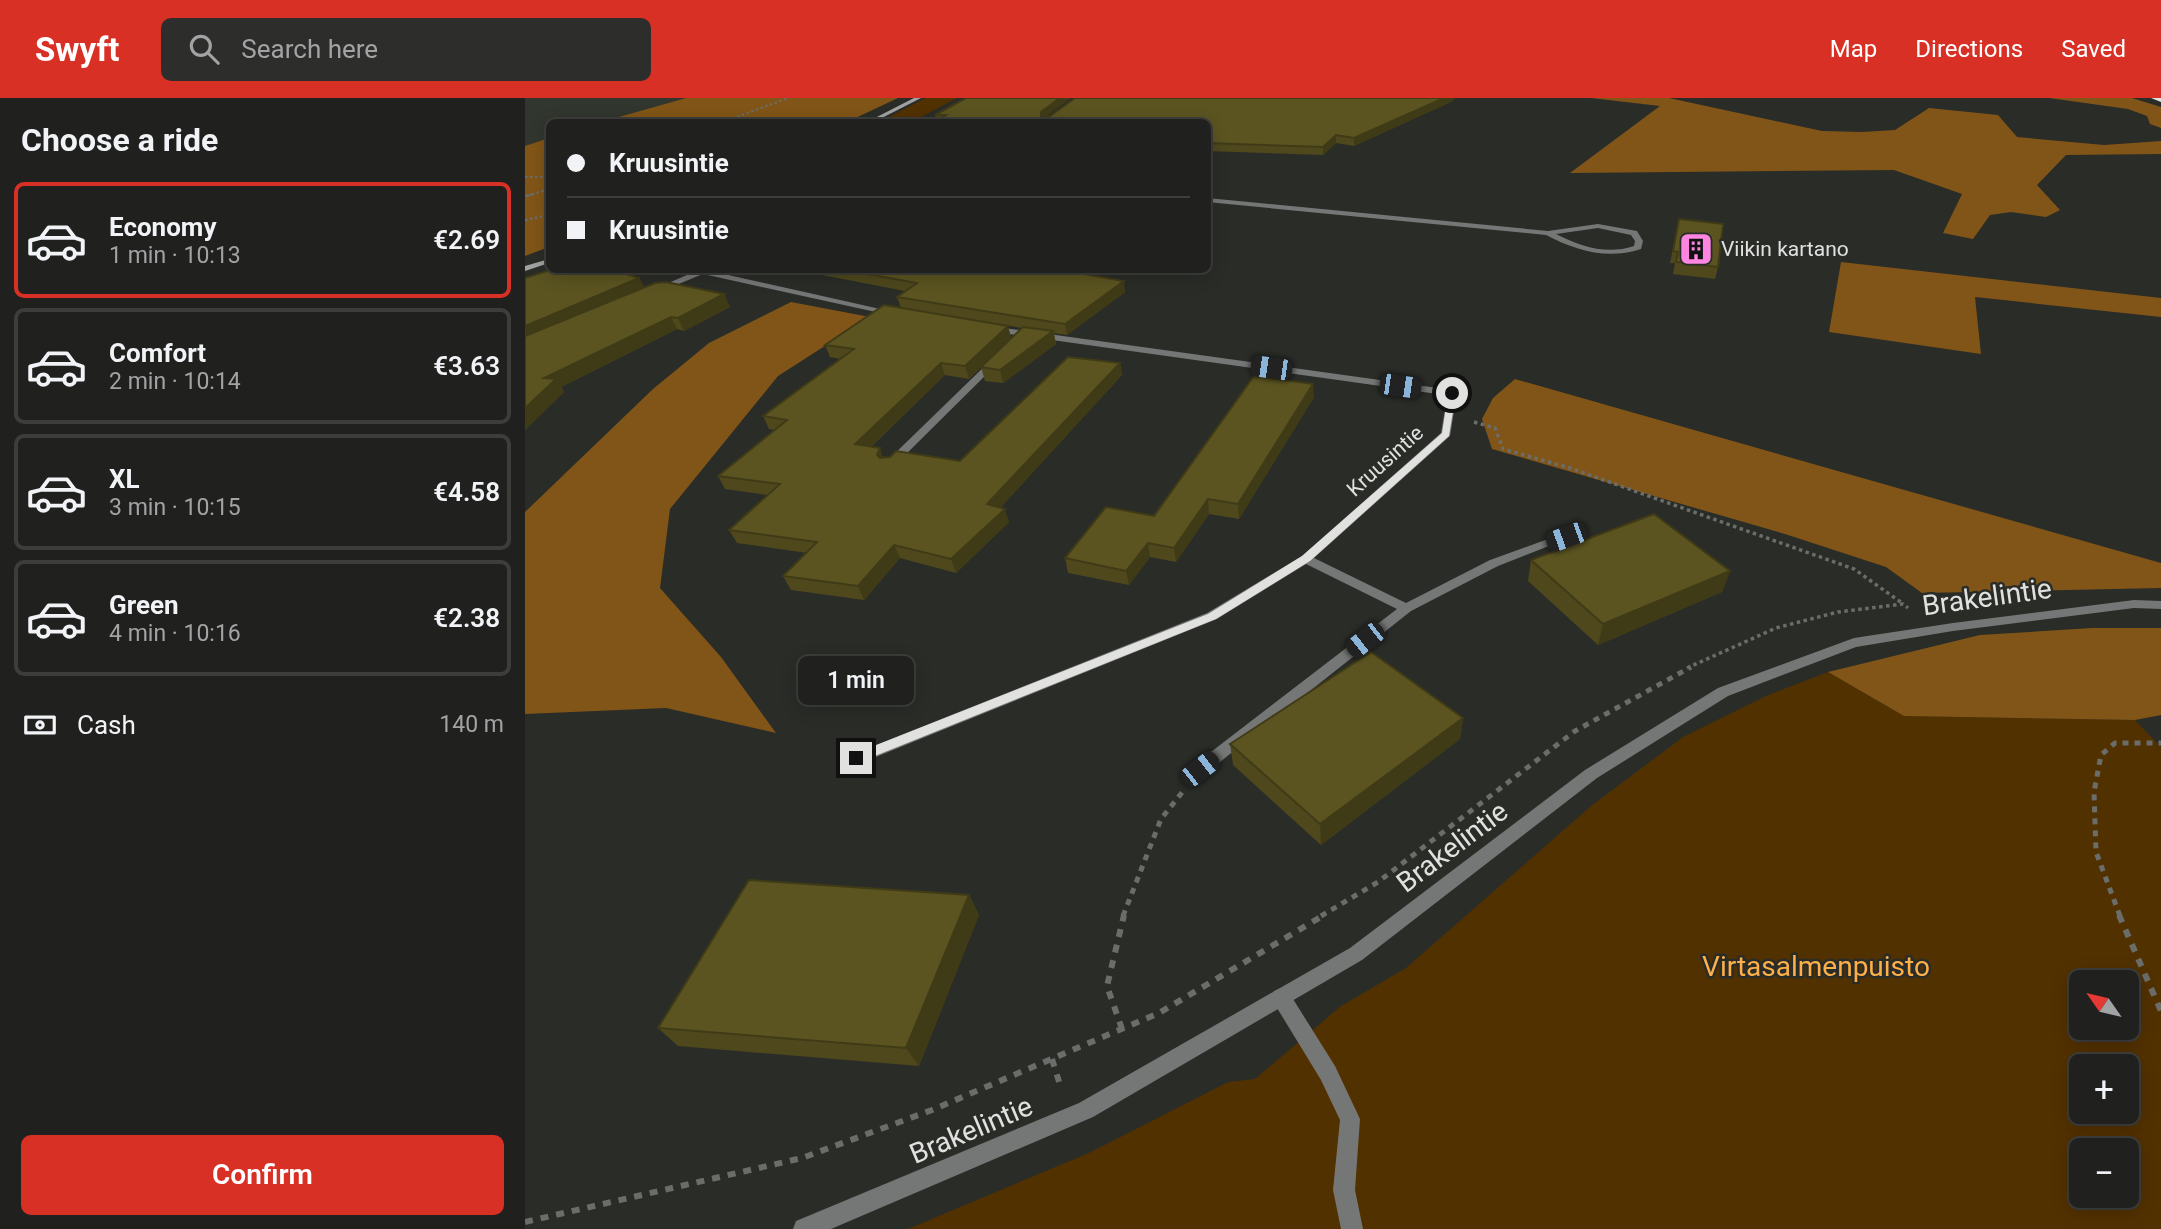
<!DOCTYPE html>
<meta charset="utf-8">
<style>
body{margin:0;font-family:Roboto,sans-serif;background:#2d2e2b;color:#f1f3f6;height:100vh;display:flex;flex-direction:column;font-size:26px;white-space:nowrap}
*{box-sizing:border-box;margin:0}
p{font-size:23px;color:#a2a3a4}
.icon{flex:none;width:38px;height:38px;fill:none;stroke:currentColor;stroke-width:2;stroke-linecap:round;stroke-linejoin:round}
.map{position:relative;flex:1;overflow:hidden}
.panel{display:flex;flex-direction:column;background:#20211e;width:525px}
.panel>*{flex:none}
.hud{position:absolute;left:21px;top:21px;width:665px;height:154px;border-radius:10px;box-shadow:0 4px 18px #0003,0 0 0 2px #3d3e3c;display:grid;align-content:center;height:154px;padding:0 21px;background:#20211e}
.needle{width:46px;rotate:304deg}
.fabs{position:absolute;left:1544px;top:872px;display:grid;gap:14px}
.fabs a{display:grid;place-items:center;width:70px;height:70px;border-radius:10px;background:#20211e;box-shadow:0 4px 18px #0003,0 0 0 2px #3d3e3c;font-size:35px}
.end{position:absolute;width:32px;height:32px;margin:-16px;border:9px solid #e1e2e0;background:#111;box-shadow:0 0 0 4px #111}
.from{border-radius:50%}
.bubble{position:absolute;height:49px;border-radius:10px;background:#20211e;box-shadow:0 4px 18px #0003,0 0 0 2px #3d3e3c;font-size:23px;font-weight:600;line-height:49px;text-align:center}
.car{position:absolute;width:21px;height:42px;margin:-21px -10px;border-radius:9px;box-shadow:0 0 5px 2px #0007;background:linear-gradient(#222 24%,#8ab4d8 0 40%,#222 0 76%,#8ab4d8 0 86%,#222 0)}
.hud b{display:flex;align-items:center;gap:24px;height:66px;font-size:26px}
.hud b+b{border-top:2px solid #3d3e3c}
.hud i{width:18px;height:18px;background:#f1f3f6}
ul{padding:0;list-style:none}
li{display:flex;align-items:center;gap:21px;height:116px;margin:0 14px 10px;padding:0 7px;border:4px solid #3d3e3c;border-radius:10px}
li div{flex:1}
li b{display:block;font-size:26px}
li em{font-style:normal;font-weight:600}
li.active{border-color:#d93025}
li>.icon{width:63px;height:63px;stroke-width:1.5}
h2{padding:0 21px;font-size:32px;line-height:84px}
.pay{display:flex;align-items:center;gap:18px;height:77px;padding:0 21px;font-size:26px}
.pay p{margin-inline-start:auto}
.action{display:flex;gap:14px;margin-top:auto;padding:14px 21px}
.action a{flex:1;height:80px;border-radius:10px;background:#d93025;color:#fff;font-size:28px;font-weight:600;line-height:80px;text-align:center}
header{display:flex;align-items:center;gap:42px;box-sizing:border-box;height:98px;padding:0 35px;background:#d93025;color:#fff}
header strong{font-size:33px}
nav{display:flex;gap:38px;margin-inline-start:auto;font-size:24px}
.search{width:490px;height:63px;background:#2d2e2b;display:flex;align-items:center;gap:18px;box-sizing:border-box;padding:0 24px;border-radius:10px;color:#a2a3a4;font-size:26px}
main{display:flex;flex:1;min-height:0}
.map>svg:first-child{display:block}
.built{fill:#31362e}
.green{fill:#523100;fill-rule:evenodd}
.forest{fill:#815517}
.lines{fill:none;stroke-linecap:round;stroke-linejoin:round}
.path-far4{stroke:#6b6d6a;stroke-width:2;stroke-dasharray:2.5 2.5;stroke-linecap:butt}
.path-far3{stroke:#6b6d6a;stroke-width:2.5;stroke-dasharray:2.5 2.5;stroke-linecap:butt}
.path-far2{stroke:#6b6d6a;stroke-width:3.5;stroke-dasharray:3.5 3.5;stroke-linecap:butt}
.path-far1{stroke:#6b6d6a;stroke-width:5;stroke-dasharray:6 6;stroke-linecap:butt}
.path{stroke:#6b6d6a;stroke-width:6;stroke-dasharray:8 8;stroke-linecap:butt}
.lane{fill:#757776;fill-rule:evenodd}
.street{fill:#757776;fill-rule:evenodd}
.secondary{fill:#a0a3a1;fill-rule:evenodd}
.highway{fill:#dee3e0;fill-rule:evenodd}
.wall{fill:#4e481c}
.shaded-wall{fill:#403b17}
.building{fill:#5b5421;stroke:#403b17;stroke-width:2}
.route{fill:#e1e2e0}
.labels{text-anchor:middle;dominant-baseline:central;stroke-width:5;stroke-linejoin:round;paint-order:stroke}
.far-poi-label{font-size:21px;fill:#e1e2e0;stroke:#2a2c28;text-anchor:start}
.far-street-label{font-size:21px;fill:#e1e2e0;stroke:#2a2c28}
.near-street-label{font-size:28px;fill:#e1e2e0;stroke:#2a2c28}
.near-park-label{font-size:28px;fill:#feaf47;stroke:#2a2c28}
</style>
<header>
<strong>Swyft</strong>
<div class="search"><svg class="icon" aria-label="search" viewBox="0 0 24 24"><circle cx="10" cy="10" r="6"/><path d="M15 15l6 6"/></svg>Search here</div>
<nav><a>Map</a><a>Directions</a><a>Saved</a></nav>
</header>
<main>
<section class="panel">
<h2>Choose a ride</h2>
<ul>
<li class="active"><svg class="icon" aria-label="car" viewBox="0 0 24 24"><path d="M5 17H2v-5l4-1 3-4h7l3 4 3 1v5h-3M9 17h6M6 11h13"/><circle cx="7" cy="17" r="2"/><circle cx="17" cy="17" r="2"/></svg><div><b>Economy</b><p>1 min · 10:13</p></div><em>€2.69</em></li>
<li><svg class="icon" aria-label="car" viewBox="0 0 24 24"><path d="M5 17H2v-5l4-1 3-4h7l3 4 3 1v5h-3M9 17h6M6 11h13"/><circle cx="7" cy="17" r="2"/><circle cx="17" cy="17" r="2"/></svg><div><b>Comfort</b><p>2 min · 10:14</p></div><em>€3.63</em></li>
<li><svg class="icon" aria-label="car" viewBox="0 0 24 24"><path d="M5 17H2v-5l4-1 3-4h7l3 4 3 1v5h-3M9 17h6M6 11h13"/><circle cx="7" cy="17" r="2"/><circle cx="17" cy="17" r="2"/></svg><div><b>XL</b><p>3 min · 10:15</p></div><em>€4.58</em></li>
<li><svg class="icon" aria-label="car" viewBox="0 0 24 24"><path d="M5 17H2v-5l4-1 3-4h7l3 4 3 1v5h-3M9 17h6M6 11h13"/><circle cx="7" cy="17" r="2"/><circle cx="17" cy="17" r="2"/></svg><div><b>Green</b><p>4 min · 10:16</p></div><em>€2.38</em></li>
</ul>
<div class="pay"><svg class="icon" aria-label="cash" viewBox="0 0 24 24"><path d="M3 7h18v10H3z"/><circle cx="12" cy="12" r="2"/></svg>Cash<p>140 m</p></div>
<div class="action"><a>Confirm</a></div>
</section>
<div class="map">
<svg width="1636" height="1131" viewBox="0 0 1636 1131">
<rect width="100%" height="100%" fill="#2a2c28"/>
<path class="built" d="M0 0H161L76 24H24V40L0 48Z"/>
<path class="green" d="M401 0H432L387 24H354Z
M1303 574 1379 618 1610 622 1636 649V1131H383L566 1054 703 984 730 981 816 908 881 870 1066 708 1158 639 1241 598ZM1556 884H1601V929H1556ZM1556 968H1601V1013H1556ZM1556 1052H1601V1097H1556Z"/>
<path class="forest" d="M161 0H373L322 24H76Z
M1066 0H1144L1297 33 1337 34 1370 32 1404 10 1473 17 1492 39 1579 47 1636 43V56L1541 57 1512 87 1535 112 1521 119 1486 114 1465 117 1448 141 1418 135 1437 96 1369 72 1045 75 1135 8Z
M1524 0H1607L1636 9V30L1625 26 1622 18 1603 11Z
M24 40V149L0 158V48Z
M1316 164 1636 200V219L1450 199 1456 256 1304 234Z
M266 204 345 219 253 278 145 411 135 490 196 559 251 635 141 610 0 616V414L128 291 184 245Z
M990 281 1636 465V490L1397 495 1361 469 1260 436 967 351 957 321 968 300Z
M1567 530H1636V617L1610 622 1379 618 1303 574 1455 537Z"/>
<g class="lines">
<path class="path-far4" d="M198 24 263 0
M0 79H24
M2 98 24 91"/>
<path class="path-far3" d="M0 98 8 96
M0 122 24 117"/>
<path class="path-far2" d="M949 324 970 330 978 351 1045 370 1329 471 1377 505
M1162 570 1251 530 1313 514 1378 506 1383 510"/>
<path class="path-far1" d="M598 818 636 721 659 692
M796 818 853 784 1050 633 1166 569
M1595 818 1571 754 1569 694 1576 657 1590 645H1636"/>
<path class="path" d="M1594 817 1636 913
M597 931 582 888 599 817
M527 961 536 990
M0 1124 277 1060 407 1012 634 915 799 817"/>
<path class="lane" d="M682 100 1023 133 1073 126 1112 133 1118 143 1116 151C1082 162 1052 153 1021 137L682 104ZM1073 130 1106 137 1110 143 1109 148C1082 157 1056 149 1031 136Z
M466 262 474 264 368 369H360V365Z
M923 293 932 295 925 338 789 460 881 505 965 462 1037 436H1045L1047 439 973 468 886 513 681 675 675 677 669 675 667 671 669 667 872 511 781 466 692 521 336 665H326L323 661 326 657 682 515 777 458 916 335Z
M756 890 763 893 810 968 835 1021 830 1092 838 1131H816L808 1092 815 1022 796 982 749 905 746 899 749 893Z"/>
<path class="street" d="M168 172H181L373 215 369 218 178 176 134 194 127 192 169 174Z
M465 228 927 292 932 295 927 298 462 233V229Z
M1609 502 1636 503V511L1609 510 1428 533 1331 549 1203 598 1072 680 837 862 568 1019 306 1131H268L271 1123 554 1005 825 850 1060 672 1193 590 1329 540 1428 525Z"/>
<path class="secondary" d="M389 0H396L349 24H342Z
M24 161V165L0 173V168Z"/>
<path class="highway" d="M1626 0H1636V4Z"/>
</g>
<path class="wall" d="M928 3 829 48 811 45 798 57 682 53V24L412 23 410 17 522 18Z
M1154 121 1193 169 1190 181 1148 176 1150 165H1145Z
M290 172H553L554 175 600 194 542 237 529 235 531 246 478 285 460 283 456 269 497 230 376 210 372 199 380 193 292 176Z
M0 180H114L119 189 199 196 205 209 159 233 152 231 36 289 39 294 0 332Z
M483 228 486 240 444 281 420 277 346 349 358 359 435 363 595 265 597 277 475 410 484 424 431 475 375 460 339 502 266 492 258 478 282 455 212 445 204 432 243 397 200 391 193 378 250 332 244 331 238 318 316 261 305 259 300 247Z
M789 299 714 421 684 416 651 464 625 459 604 487 543 475 540 460 629 418Z
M1006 462 1205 473 1197 494 1073 547 1003 483Z
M938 620 935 641 796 747 708 667 705 646Z
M444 797 454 817 394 968 153 948 133 930Z"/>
<path class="shaded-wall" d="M535 0H546L517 22 516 18V14Z
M919 0H930L928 3 829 48V40Z
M811 37V45L798 57V49Z
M114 180 121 192 0 244V228Z
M599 183 600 194 542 237 540 226Z
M199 196 205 209 159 233 153 220Z
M146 219 152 231 36 289 39 294 0 332V310L19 280Z
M483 228 486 240 444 281 440 268Z
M528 233 531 246 478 285 475 272Z
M416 265 420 277 335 359 330 346Z
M595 265 597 277 466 420 462 406Z
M788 286 789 299 714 421 713 406Z
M355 350 359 363 352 357Z
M683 401 684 416 651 464 649 450Z
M480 411 484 424 431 475 426 461Z
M623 445 625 459 604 487 601 473Z
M369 447 375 460 339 502 333 488Z
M1205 473 1197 494 1073 547 1078 526Z
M938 620 935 641 796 747 795 726Z
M444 797 454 817 394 968 381 950Z"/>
<path class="building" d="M441 0H535L516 14V18H525L550 0H919L829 40 811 37 798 49 682 45V24H410L421 17H410Z
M1154 121 1198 126 1193 169 1151 164 1153 154 1148 153Z
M25 172H89L114 180 0 228V180Z
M320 172H550L547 174 599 183 540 226 372 199 392 185Z
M141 184 199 196 153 220 146 219 19 280 31 281 0 310V238L130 185Z
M359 207 483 228 440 268 416 265 330 346 355 350 352 357 355 360 365 359 371 353 435 363 543 259 595 265 462 406 480 411 426 461 369 447 333 488 258 478 292 444 204 432 255 386 193 378 262 322 238 318 329 251 300 247Z
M498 229 528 233 475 272 456 269Z
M729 278 788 286 713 406 683 401 649 450 623 445 601 473 540 460 581 409 629 418Z
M1129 416 1205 473 1078 526 1006 462Z
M846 554 938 620 795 726 705 646Z
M224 782 444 797 381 950 133 930Z"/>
<path class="route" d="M927 293 931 295 924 338 785 463 691 521 335 664H326V657L683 516 777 458 917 335 923 295Z"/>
<defs>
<symbol id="building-square" viewBox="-11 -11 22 22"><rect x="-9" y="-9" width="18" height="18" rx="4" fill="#fe86e0" stroke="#2a2c28"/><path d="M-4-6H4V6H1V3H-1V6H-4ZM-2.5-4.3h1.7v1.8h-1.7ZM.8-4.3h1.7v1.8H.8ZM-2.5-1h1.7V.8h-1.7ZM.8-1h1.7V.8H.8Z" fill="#111"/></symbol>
</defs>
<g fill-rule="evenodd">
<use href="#building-square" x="1152" y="132" width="38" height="38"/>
</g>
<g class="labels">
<g class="far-poi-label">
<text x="1196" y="151">Viikin kartano</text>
</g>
<g class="far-street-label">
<text transform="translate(860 363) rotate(-42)">Kruusintie</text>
</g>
<g class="near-street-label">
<text transform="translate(1462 499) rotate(-8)">Brakelintie</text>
<text transform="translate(927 749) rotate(-37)">Brakelintie</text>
<text transform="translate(446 1032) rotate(-23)">Brakelintie</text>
</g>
<g class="near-park-label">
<text x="1291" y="868">Virtasalmenpuisto</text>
</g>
</g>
</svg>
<div class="fabs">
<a><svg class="needle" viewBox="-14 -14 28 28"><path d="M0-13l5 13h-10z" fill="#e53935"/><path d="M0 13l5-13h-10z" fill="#a2a3a4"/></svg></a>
<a>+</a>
<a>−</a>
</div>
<i class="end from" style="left:927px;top:295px"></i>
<i class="end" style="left:331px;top:660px"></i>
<div class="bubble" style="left:273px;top:558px;width:116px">1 min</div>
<i class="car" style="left:746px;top:270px;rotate:278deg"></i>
<i class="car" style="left:875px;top:288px;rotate:98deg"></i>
<i class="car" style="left:1041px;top:439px;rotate:250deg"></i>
<i class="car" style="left:840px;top:542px;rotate:232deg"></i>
<i class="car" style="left:675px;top:671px;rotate:52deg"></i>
<div class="hud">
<b><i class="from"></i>Kruusintie</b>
<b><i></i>Kruusintie</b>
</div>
</div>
</main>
